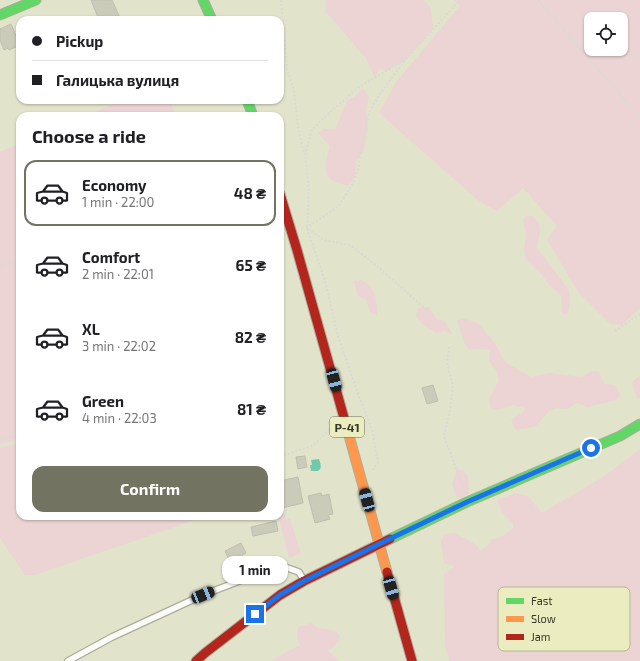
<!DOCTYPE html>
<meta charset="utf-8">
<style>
body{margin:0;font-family:"Exo 2",sans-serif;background:#f2f2f2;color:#202124;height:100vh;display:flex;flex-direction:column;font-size:15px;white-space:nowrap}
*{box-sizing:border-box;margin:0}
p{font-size:13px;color:#757577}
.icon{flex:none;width:22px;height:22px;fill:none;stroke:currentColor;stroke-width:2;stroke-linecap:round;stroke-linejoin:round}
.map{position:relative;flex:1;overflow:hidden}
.sheet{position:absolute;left:16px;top:112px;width:268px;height:408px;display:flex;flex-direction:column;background:#fff;border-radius:12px;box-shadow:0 1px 3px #0004}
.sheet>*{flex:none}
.hud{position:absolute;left:16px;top:16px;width:268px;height:88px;border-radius:12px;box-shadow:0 1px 3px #0004;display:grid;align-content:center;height:88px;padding:0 16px;background:#fff}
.controls{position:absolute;left:584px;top:12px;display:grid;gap:8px}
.controls a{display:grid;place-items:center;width:44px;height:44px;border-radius:8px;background:#fff;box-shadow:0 1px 3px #0004;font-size:20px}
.end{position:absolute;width:18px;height:18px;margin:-9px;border:5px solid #1a73e8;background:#fff;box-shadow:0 0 0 2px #fff}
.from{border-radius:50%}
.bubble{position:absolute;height:28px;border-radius:12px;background:#fff;box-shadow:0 1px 3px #0004;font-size:13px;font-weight:700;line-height:28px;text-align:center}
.car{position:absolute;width:12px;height:24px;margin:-12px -6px;border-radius:5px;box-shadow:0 0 3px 1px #0007;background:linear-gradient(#222 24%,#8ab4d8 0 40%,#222 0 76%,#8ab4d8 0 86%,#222 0)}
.hud b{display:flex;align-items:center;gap:14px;height:38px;font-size:15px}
.hud b+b{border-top:1px solid #e0e0e0}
.hud i{width:10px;height:10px;background:#202124}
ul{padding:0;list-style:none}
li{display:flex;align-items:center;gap:12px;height:66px;margin:0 8px 6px;padding:0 8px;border:2px solid transparent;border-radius:12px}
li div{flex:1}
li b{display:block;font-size:15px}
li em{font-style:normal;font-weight:700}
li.on{border-color:#727360}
li>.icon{width:36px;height:36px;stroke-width:1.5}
h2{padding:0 16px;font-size:18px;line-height:48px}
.cta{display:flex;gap:8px;margin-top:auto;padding:8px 16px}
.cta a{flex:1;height:46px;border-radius:12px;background:#727360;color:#fff;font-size:16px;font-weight:700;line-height:46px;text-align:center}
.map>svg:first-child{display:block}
.green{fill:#ebd4d3;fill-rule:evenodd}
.water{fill:#6ecaa9}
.building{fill:#cacbb8;stroke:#bfbfad}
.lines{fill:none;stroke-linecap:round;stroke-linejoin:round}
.lane-casing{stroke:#acad9a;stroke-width:8}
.fast-casing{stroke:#acad9a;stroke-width:11}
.slow-casing{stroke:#acad9a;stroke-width:11}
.jam-casing{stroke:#acad9a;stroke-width:11}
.path{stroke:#dadad3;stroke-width:2;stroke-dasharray:2 2;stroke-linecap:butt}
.lane{stroke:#fbfbf7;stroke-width:5.5}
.fast{stroke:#63d668;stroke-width:9}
.slow{stroke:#ff974d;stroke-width:9}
.jam{stroke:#b3261e;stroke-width:9}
.route{stroke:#1a73e8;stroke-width:5}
.labels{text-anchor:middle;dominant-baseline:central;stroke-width:4;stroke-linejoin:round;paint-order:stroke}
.shield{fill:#ebedc1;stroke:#6c6e54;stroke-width:1}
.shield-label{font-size:12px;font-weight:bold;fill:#363726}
.key{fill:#ebedc1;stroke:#b5b692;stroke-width:1}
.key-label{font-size:11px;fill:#363726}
</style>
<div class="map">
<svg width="640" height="661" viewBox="0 0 640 661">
<rect width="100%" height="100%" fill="#e2e3cb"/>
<path class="green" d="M326 0H424L431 8 433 28 405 61 386 71 379 68 375 79 366 58 325 11Z
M454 0H640V308L622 325 610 324 579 293 547 240 557 226 523 188 497 211 479 201 379 113 396 82 460 6ZM591 19H621V49H591Z
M362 89 366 91 369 97 366 109 368 128 364 151 356 161 355 176 348 186C343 184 338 183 333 181 320 174 327 158 330 146L318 133 324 129 335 130 347 100 355 97Z
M123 100H170L175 116H85Z
M20 143V439L0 444V152Z
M526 216H532L539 223 540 230 537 248 569 290 570 302 568 313 567 315 562 313 561 295 549 285 543 276 525 258 524 249 526 233 523 221Z
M361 280C376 287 377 299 377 315L370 312 366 300 357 295 354 281Z
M429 307 437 319 445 321 453 335 445 331 436 333 421 323 416 316 418 308Z
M463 318 478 323 495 343 505 362 531 377 550 373 581 377 592 371 599 372 604 384 615 385 620 395 617 400 587 407 577 403 567 409 556 408 549 411 535 427 517 430 514 428 511 420 524 411 525 408 512 405 498 410 491 409 489 398 499 381 496 370 489 361 490 350 469 349 465 344 457 321Z
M640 376V398H637L632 383 634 380Z
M20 443V516H190L192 521 35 575H25L0 538V448Z
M640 449V661H449L445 645 444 574 455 567 444 563 441 541 445 534 455 533 478 546 480 551 486 547 492 539 499 538 513 529V524L502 512 497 500 516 493 528 496 542 513 603 477Z
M457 469 464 471 468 476 469 494 457 499 452 483Z
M285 514 287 519H290L301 554 289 558 278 516Z
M312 623 318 628 337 631 340 637 334 647 328 651 339 661H271L300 645 297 638 298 627Z"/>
<path class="water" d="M319 459C320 463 323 468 318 471H311L310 465H312L311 460Z"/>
<path class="building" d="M91 0H112L121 20H99Z
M11 24 20 45 9 50 8 48 4 50 0 40V29Z
M433 385 438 401 427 404 422 388Z
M305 456 307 467 298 469 296 457Z
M298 477 303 503 282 508 280 501V481Z
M321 493 322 496 329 494 333 514 328 515 330 519 315 523 308 496Z
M276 521 278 531 253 536 251 527Z
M241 543 246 553 242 555 244 561 232 567 225 551Z"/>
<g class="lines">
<defs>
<path id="lane" d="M68 661 112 637 203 595 247 578 269 570 285 567 299 572 303 579"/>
<path id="fast" d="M203 0 212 20
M0 15 36 0
M247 100 253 116
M390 539 467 502 620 436 640 424"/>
<path id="slow" d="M346 425 387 572"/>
<path id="jam" d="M280 194 297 250 346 425
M387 572 412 661
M196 661 205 653 280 595 304 581 390 539"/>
</defs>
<use href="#lane" class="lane-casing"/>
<use href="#fast" class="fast-casing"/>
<use href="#slow" class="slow-casing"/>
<use href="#jam" class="jam-casing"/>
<path class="path" d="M281 0 287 69 294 91 298 127 304 154
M538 0 640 117
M306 228 339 206 353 183 359 166 362 142 369 112 380 94 406 59 460 0
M308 229 324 240 350 245 377 266 431 314
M0 265 20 259
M615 331 640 314
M449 347 447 363 453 387 450 410 444 436 464 490
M0 439 20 435
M280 456 288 454 314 445 333 426
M373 470 378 462 372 430 357 391 338 336 325 281 307 228 309 189 305 155 312 129 329 113 359 87 406 59"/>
<use href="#lane" class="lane"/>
<use href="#fast" class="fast"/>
<use href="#slow" class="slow"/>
<use href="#jam" class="jam"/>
</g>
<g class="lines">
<path class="route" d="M255 614 280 595 304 581 379 544 467 502 591 448"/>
</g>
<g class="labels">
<rect class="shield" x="330" y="417" width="34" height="20" rx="3"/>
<g class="shield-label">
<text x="347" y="427">Р-41</text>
</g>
</g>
<rect x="498" y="587" width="132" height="64" rx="6" class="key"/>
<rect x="506" y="598" width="18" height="6" fill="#63d668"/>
<rect x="506" y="616" width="18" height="6" fill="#ff974d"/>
<rect x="506" y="634" width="18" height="6" fill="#b3261e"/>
<g class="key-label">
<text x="531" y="605">Fast</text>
<text x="531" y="623">Slow</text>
<text x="531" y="641">Jam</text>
</g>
</svg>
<div class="controls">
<a><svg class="icon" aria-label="locate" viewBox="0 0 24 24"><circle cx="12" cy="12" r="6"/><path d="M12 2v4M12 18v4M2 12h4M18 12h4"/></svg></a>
</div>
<i class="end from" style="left:591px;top:448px"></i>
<i class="end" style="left:255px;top:614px"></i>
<div class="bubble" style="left:222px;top:556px;width:66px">1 min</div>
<i class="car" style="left:334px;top:380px;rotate:165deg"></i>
<i class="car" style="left:367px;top:500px;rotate:345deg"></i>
<i class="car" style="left:391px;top:588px;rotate:164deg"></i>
<i class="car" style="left:203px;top:595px;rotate:68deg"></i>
<div class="hud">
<b><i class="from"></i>Pickup</b>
<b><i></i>Галицька вулиця</b>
</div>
<section class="sheet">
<h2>Choose a ride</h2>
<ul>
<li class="on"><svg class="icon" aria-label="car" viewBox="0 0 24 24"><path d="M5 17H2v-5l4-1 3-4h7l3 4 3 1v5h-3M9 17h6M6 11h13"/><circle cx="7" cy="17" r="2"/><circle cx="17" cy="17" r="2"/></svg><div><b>Economy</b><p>1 min · 22:00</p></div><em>48 ₴</em></li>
<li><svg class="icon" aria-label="car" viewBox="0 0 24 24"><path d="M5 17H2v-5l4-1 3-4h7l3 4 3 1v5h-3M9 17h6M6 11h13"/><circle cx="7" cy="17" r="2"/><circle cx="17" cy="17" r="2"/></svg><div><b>Comfort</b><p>2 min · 22:01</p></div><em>65 ₴</em></li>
<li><svg class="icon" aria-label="car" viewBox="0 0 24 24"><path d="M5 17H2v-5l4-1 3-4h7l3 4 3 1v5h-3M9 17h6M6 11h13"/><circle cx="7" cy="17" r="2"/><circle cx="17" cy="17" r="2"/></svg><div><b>XL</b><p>3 min · 22:02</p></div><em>82 ₴</em></li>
<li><svg class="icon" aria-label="car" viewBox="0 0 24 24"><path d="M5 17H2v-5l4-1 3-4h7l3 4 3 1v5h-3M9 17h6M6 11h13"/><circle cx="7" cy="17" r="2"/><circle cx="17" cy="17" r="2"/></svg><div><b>Green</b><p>4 min · 22:03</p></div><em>81 ₴</em></li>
</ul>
<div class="cta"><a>Confirm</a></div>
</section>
</div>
